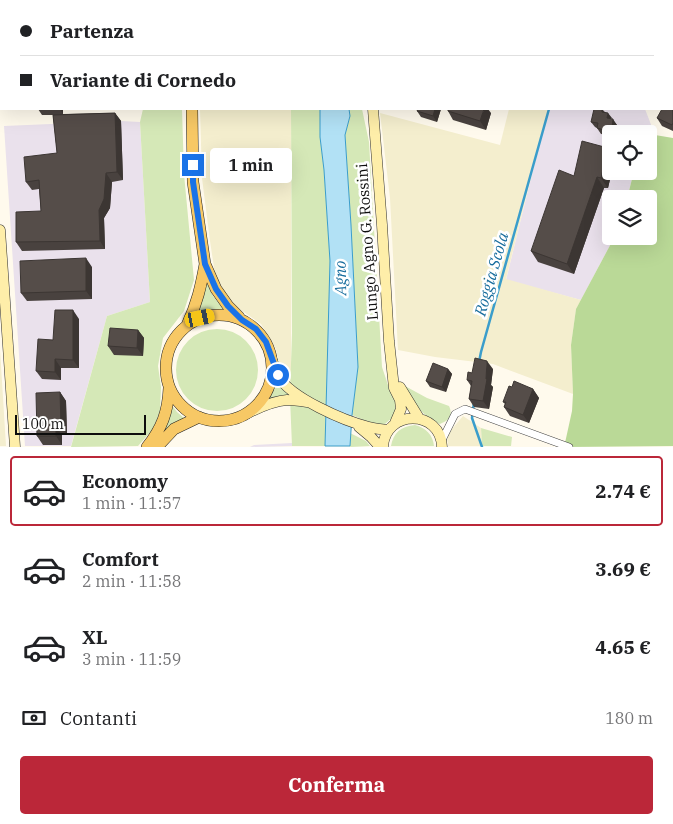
<!DOCTYPE html>
<html lang="it">
<meta charset="utf-8">
<style>
body{margin:0;font-family:"IBM Plex Serif",serif;background:#f6f6f6;color:#202124;height:100vh;display:flex;flex-direction:column;font-size:19px;white-space:nowrap}
*{box-sizing:border-box;margin:0}
p{font-size:16px;color:#757577}
.icon{flex:none;width:28px;height:28px;fill:none;stroke:currentColor;stroke-width:2;stroke-linecap:round;stroke-linejoin:round}
.map{position:relative;height:447px;overflow:hidden}
.side{display:flex;flex-direction:column;background:#fff;flex:1}
.side>*{flex:none}
.banner{position:absolute;left:0px;top:0px;width:674px;height:110px;box-shadow:0 5px 20px #0002;display:grid;align-content:center;height:110px;padding:0 20px;background:#fff}
.tools{position:absolute;left:602px;top:125px;display:grid;gap:10px}
.tools a{display:grid;place-items:center;width:55px;height:55px;border-radius:5px;background:#fff;box-shadow:0 5px 20px #0002;font-size:25px}
.scale{position:absolute;left:15px;bottom:12px;width:131px;box-sizing:border-box;padding-left:5px;border:2px solid #0d0d0d;border-top:0;font-size:14px;line-height:18px;white-space:nowrap;color:#0d0d0d;-webkit-text-stroke:4px #fff;paint-order:stroke}
.end{position:absolute;width:22px;height:22px;margin:-11px;border:6px solid #1a73e8;background:#fff;box-shadow:0 0 0 2px #fff}
.from{border-radius:50%}
.bubble{position:absolute;height:35px;border-radius:5px;background:#fff;box-shadow:0 5px 20px #0002;font-size:16px;font-weight:800;line-height:35px;text-align:center}
.car{position:absolute;width:15px;height:30px;margin:-15px -8px;border-radius:6px;box-shadow:0 0 4px 1px #0007;background:linear-gradient(#f5c518 24%,#345 0 40%,#f5c518 0 76%,#345 0 86%,#f5c518 0)}
.banner b{display:flex;align-items:center;gap:18px;height:48px;font-size:19px}
.banner b+b{border-top:1px solid #e0e0e0}
.banner i{width:12px;height:12px;background:#202124}
ul{padding:9px 0 0;list-style:none}
li{display:flex;align-items:center;gap:15px;height:70px;margin:0 10px 8px;padding:0 10px;border:2px solid transparent;border-radius:5px}
li div{flex:1}
li b{display:block;font-size:19px}
li em{font-style:normal;font-weight:800}
li.on{border-color:#bb2739}
li>.icon{width:45px;height:45px;stroke-width:1.5}
.pay{display:flex;align-items:center;gap:12px;height:55px;padding:0 20px;font-size:19px}
.pay p{margin-inline-start:auto}
.button{display:flex;gap:10px;margin-top:auto;padding:10px 20px}
.button a{flex:1;height:58px;border-radius:5px;background:#bb2739;color:#fff;font-size:20px;font-weight:800;line-height:58px;text-align:center}
.map>svg:first-child{display:block}
.industrial{fill:#eae1ec}
.farmland{fill:#f4eece}
.green{fill:#d5e8b7}
.forest{fill:#bad997}
.water{fill:#b2e1f5;stroke:#3a9dcb}
.lines{fill:none;stroke-linecap:round;stroke-linejoin:round}
.stream{stroke:#3a9dcb;stroke-width:2.5}
.street-casing{stroke:#404040;stroke-width:8}
.secondary-casing{stroke:#2f2f2f;stroke-width:11}
.primary-casing{stroke:#1e1e1e;stroke-width:12}
.street{stroke:#fff;stroke-width:7}
.secondary{stroke:#feeea9;stroke-width:10}
.primary{stroke:#f7c865;stroke-width:11}
.wall{fill:#49423f}
.shaded-wall{fill:#3c3633}
.building{fill:#554d49;stroke:#3c3633}
.route{stroke:#1a73e8;stroke-width:6}
.labels{text-anchor:middle;dominant-baseline:central;stroke-width:5;stroke-linejoin:round;paint-order:stroke}
.street-label{font-size:15px;fill:#0d0d0d;stroke:#fff}
.water-label{font-size:16px;font-style:italic;fill:#186d9d;stroke:#fff}
</style>
<div class="map">
<svg width="673" height="447" viewBox="0 0 673 447">
<rect width="100%" height="100%" fill="#fffaed"/>
<path class="industrial" d="M548 109H645L655 135 649 145V134H611V171H634L627 199H611V236H615L581 300 506 280Z
M121 121 140 122 150 302 107 316 71 446H25L4 126Z
M292 443V446L250 447 254 445Z"/>
<path class="farmland" d="M207 0H294V1H207Z
M200 109H291V382L283 373 279 364 276 349 261 324 238 308 226 295 215 274 210 241 202 178Z
M509 109H548L506 279 581 300 576 309 571 345 573 394 493 364 435 357 398 350 390 198 380 113 500 145Z
M0 349 6 446H0Z
M463 416 481 428 482 446H448L447 435Z"/>
<path class="green" d="M398 0H619V1H402Z
M143 109H182L184 174 194 280 184 311 163 338 158 366 161 387 160 411 153 429 138 446 71 447 107 316 150 302 140 122Z
M291 109H320V137L324 170 330 261 325 446H292L290 398 268 400 273 391 275 381 284 391 290 394 292 333Z
M349 109H362L369 142 382 367 390 391 396 403 394 416 385 424H373L352 415 358 367 351 225 345 135 350 116Z
M205 279 213 296 223 309H209L196 314Z
M176 370a41 41 0 1 1 82 0a41 41 0 1 1-82 0Z
M405 386 427 398 449 406C453 415 450 420 440 424 421 416 414 402 405 386Z
M171 404 177 412 185 419 162 433Z
M415 425C426 428 433 435 434 446H391C393 433 401 426 415 425Z
M481 428 512 437 511 446H482Z
M350 433 366 441 370 446 350 447Z"/>
<path class="forest" d="M655 135 673 138V446L567 447 565 443 572 411 573 394 571 345 576 309 615 236H649V199H627L634 171H649V145Z"/>
<path class="water" d="M320 109H349L350 116 345 135 351 225 358 367 352 415 350 446H325L330 261 324 170 320 137Z"/>
<g class="lines">
<path class="stream" d="M434 0 439 1
M548 0V1
M672 49H673
M479 362 481 352 549 109
M474 402 472 418 482 447"/>
<defs>
<path id="street" d="M646 1 647 0
M441 442 455 414 465 409 569 447"/>
<path id="secondary" d="M370 1V0
M373 109 382 225 389 341 394 388 400 400 401 409 395 423
M0 230 15 447
M271 357C273 363 275 370 278 376 291 398 344 421 369 427 375 429 382 429 388 430
M400 387 419 418
M248 413C260 407 273 401 287 400 293 400 300 401 307 402
M359 427 371 437 380 447
M383 447C385 409 441 409 442 447"/>
<path id="primary" d="M199 1V0
M192 109 193 182 205 264 216 289 228 306 239 317
M166 368a53 53 0 1 1 106 0a53 53 0 1 1-106 0Z
M187 325C197 304 201 286 205 264
M147 447C162 428 168 412 169 388
M157 447 174 429 199 417"/>
</defs>
<use href="#street" class="street-casing"/>
<use href="#secondary" class="secondary-casing"/>
<use href="#primary" class="primary-casing"/>
<use href="#street" class="street"/>
<use href="#secondary" class="secondary"/>
<use href="#primary" class="primary"/>
</g>
<path class="wall" d="M36 0H65V1H37Z
M673 59V131L662 126 657 118 672 109Z
M38 109H63V114L115 113 121 121 123 180 112 182 110 208 104 218 105 249 22 251 16 242 41 211 39 189 32 190 26 182 57 153 53 115H42Z
M418 109H441L437 122 421 117 417 111Z
M602 109 617 125 616 134 609 133 608 135 601 134 597 128 595 127 591 122Z
M448 111 491 113 486 130 453 120Z
M612 171 608 188H604L574 274 538 262 531 251 574 176Z
M92 267V299L27 301 21 293Z
M79 319V368H61V380L42 379 36 371 53 340Z
M138 330 144 338 143 356 114 355 108 346Z
M448 369 452 374 446 392 430 387 426 381Z
M493 369 491 385 493 387 489 409 474 407 469 399 471 386 467 380 472 373Z
M512 387 533 389 539 398 529 423 510 416 504 407 505 404 503 402Z
M60 392 66 401 67 435H62V445H43L37 436Z"/>
<path class="shaded-wall" d="M60 109H63V114Z
M435 109H441L437 122 433 116Z
M484 109H488L491 113 486 130 480 121Z
M115 113 121 121 123 180 117 172Z
M608 113 612 118H607Z
M613 119 617 125 616 134 612 129Z
M605 127 609 133 608 135 604 130Z
M608 148 611 153V171H612L608 188 601 178Z
M106 173 112 182 110 208 104 218 105 249 100 241 99 210Z
M597 177 604 188 574 274 567 264Z
M86 258 92 267V299L86 291Z
M73 310 79 319V368L73 360Z
M138 330 144 338 143 356 137 348Z
M55 359 61 368V380L55 372Z
M487 361 493 369 491 385 493 387 489 409 483 401Z
M448 369 452 374 446 392 442 387Z
M533 389 539 398 529 423 523 415Z
M60 392 66 401 67 435 61 426Z
M56 426 62 435V445L56 436Z"/>
<path class="building" d="M97 0H154L97 1Z
M672 59 673 123 672 125 657 118 662 109H672Z
M418 109H435L433 116 417 111Z
M448 109H484L480 121 448 111Z
M594 109H602V112L608 113 607 118 613 119 612 129 605 127 604 130 597 128 598 123 591 122Z
M115 113 117 172 106 173 104 199 99 210 100 241 16 242V212L41 211 39 180 26 182 24 157 57 153 53 115Z
M582 141 608 148 601 178 597 177 567 264 531 251 559 170 574 176Z
M86 258V291L21 293 20 261Z
M55 310H73V360L55 359V372L36 371 38 339 53 340Z
M110 328 138 330 137 348 108 346Z
M475 358 487 361 486 379H487L483 401 469 399 472 381 467 380 468 372 472 373Z
M433 363 448 369 442 387 426 381Z
M514 381 533 389 523 415 504 407 506 402H503L509 386 512 387Z
M60 392 61 426H56V436H37L36 393Z"/>
<g class="lines">
<path class="route" d="M193 165V182L205 264 216 289 228 306 242 320 256 329 266 342 278 375"/>
</g>
<g class="labels">
<g class="street-label">
<text transform="translate(367 242) rotate(-94)">Lungo Agno G. Rossini</text>
</g>
<g class="water-label">
<text transform="translate(491 274) rotate(-74)">Roggia Scola</text>
<text transform="translate(340 278) rotate(-91)">Agno</text>
</g>
</g>
</svg>
<div class="tools">
<a><svg class="icon" aria-label="locate" viewBox="0 0 24 24"><circle cx="12" cy="12" r="6"/><path d="M12 2v4M12 18v4M2 12h4M18 12h4"/></svg></a>
<a><svg class="icon" aria-label="layers" viewBox="0 0 24 24"><path d="M12 4l9 5-9 5-9-5zM3 14l9 5 9-5"/></svg></a>
</div>
<div class="scale">100 m</div>
<i class="end from" style="left:278px;top:375px"></i>
<i class="end" style="left:193px;top:165px"></i>
<div class="bubble" style="left:210px;top:148px;width:82px">1 min</div>
<i class="car" style="left:200px;top:318px;rotate:78deg"></i>
<div class="banner">
<b><i class="from"></i>Partenza</b>
<b><i></i>Variante di Cornedo</b>
</div>
</div>
<section class="side">
<ul>
<li class="on"><svg class="icon" aria-label="car" viewBox="0 0 24 24"><path d="M5 17H2v-5l4-1 3-4h7l3 4 3 1v5h-3M9 17h6M6 11h13"/><circle cx="7" cy="17" r="2"/><circle cx="17" cy="17" r="2"/></svg><div><b>Economy</b><p>1 min · 11:57</p></div><em>2.74 €</em></li>
<li><svg class="icon" aria-label="car" viewBox="0 0 24 24"><path d="M5 17H2v-5l4-1 3-4h7l3 4 3 1v5h-3M9 17h6M6 11h13"/><circle cx="7" cy="17" r="2"/><circle cx="17" cy="17" r="2"/></svg><div><b>Comfort</b><p>2 min · 11:58</p></div><em>3.69 €</em></li>
<li><svg class="icon" aria-label="car" viewBox="0 0 24 24"><path d="M5 17H2v-5l4-1 3-4h7l3 4 3 1v5h-3M9 17h6M6 11h13"/><circle cx="7" cy="17" r="2"/><circle cx="17" cy="17" r="2"/></svg><div><b>XL</b><p>3 min · 11:59</p></div><em>4.65 €</em></li>
</ul>
<div class="pay"><svg class="icon" aria-label="cash" viewBox="0 0 24 24"><path d="M3 7h18v10H3z"/><circle cx="12" cy="12" r="2"/></svg>Contanti<p>180 m</p></div>
<div class="button"><a>Conferma</a></div>
</section>
